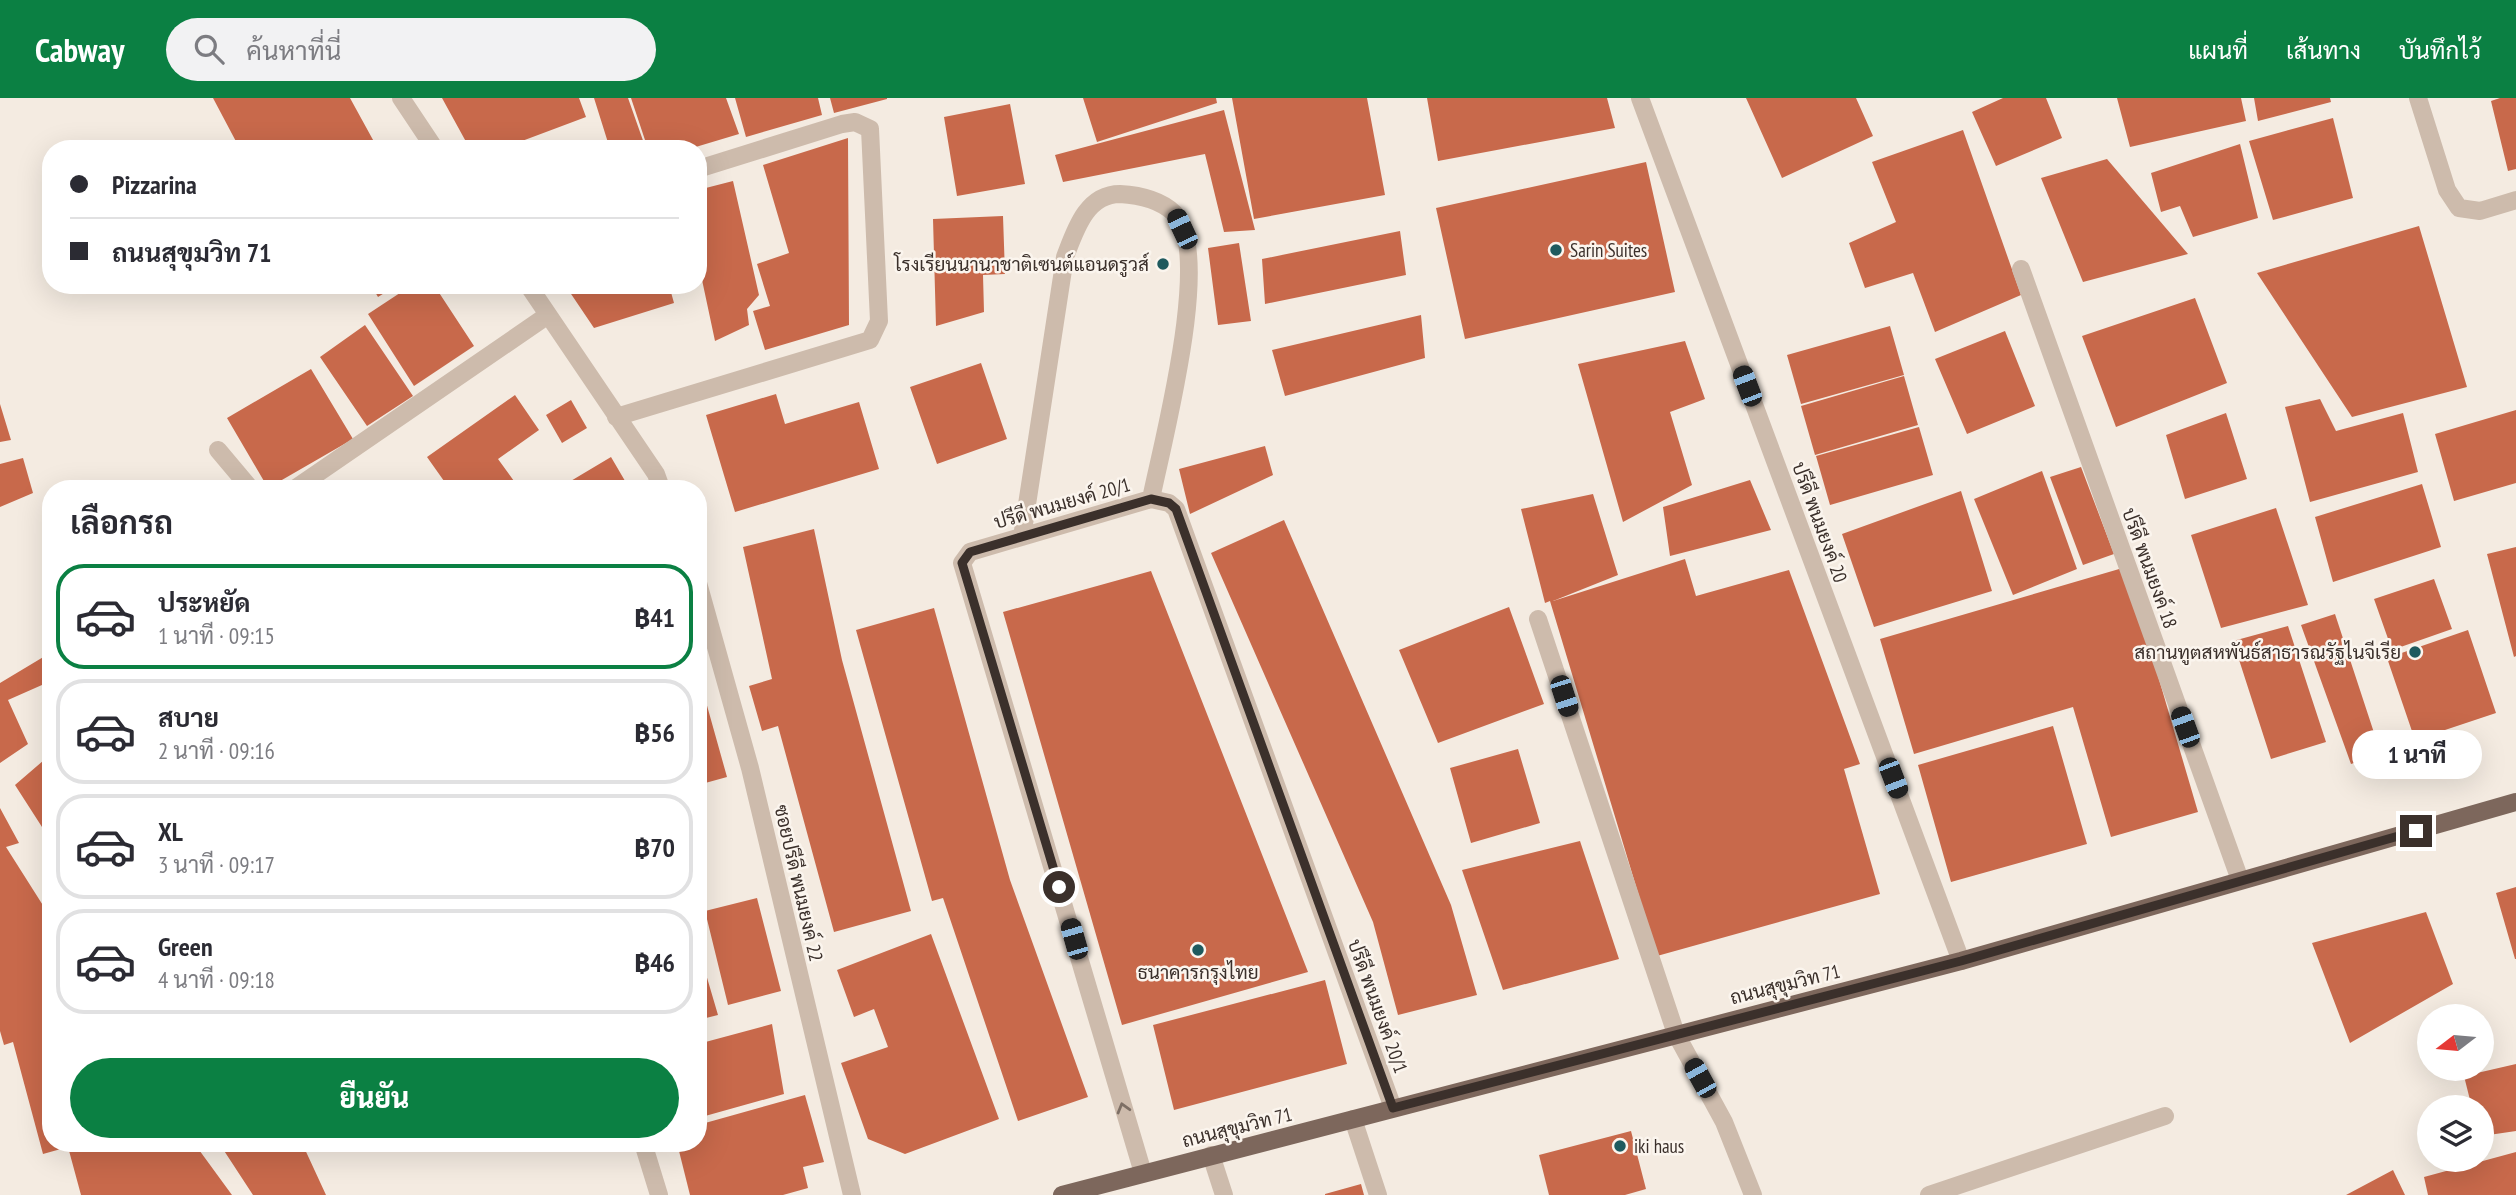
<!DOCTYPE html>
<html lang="th">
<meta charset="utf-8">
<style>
body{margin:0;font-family:"PT Sans Narrow",Sarabun,sans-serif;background:#f2f2f3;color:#2b2b33;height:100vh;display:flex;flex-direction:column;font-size:26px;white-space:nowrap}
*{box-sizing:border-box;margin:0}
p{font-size:23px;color:#7c7c81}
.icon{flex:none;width:38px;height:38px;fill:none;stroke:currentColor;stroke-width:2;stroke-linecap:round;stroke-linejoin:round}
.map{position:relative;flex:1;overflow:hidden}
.drawer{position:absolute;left:42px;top:382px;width:665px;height:672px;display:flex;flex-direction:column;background:#fff;border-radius:28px;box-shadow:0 7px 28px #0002}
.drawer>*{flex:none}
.hud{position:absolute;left:42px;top:42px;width:665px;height:154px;border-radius:28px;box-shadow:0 7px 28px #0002;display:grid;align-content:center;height:154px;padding:0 28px;background:#fff}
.needle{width:46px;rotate:254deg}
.buttons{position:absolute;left:2417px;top:906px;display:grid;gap:14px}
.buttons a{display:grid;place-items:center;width:77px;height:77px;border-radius:50%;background:#fff;box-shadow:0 7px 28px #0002;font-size:35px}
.end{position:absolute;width:32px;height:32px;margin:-16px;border:9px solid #3b302b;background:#fff;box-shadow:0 0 0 4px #fff}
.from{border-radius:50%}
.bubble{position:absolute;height:49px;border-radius:24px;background:#fff;box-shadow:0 7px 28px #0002;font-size:23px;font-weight:800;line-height:49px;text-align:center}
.car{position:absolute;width:21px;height:42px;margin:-21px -10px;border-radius:9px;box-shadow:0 0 5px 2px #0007;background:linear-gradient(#222 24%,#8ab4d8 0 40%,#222 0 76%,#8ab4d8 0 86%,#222 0)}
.hud b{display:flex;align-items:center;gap:24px;height:66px;font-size:26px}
.hud b+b{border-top:2px solid #e1e1e2}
.hud i{width:18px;height:18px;background:#2b2b33}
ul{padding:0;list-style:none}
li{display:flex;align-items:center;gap:21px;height:105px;margin:0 14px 10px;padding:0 14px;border:4px solid #e1e1e2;border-radius:28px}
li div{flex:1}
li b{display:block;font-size:26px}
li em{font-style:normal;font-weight:800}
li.active{border-color:#0b8043}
li>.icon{width:63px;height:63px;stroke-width:1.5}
h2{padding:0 28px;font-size:32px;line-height:84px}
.button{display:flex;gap:14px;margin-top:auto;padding:14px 28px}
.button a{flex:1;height:80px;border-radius:42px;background:#0b8043;color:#fff;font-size:28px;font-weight:800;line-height:80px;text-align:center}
header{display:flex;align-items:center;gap:42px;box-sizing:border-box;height:98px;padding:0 35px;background:#0b8043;color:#fff}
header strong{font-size:33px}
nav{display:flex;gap:38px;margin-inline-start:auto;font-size:24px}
.search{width:490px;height:63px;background:#f2f2f3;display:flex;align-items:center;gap:18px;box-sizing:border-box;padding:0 24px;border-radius:38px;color:#7c7c81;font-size:26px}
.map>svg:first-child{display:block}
.building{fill:#c8694b}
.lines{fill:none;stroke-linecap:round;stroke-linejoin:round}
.minor{stroke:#cdbbac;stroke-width:18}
.major{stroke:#7d675c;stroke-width:18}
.oneway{stroke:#7d6f65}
.route{stroke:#3b302b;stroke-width:9}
.poi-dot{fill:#1f5a5e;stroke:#fbf5ee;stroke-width:2.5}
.labels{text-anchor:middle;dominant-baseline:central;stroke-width:5;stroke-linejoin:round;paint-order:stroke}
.poi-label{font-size:19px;fill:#3b302b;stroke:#fbf5ee;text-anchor:start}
.street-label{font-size:19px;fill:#3b302b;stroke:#fbf5ee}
</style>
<header>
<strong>Cabway</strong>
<div class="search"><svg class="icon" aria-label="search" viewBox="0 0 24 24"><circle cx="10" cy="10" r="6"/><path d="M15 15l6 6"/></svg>ค้นหาที่นี่</div>
<nav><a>แผนที่</a><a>เส้นทาง</a><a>บันทึกไว้</a></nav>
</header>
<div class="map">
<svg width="2516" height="1097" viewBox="0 0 2516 1097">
<rect width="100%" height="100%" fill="#f4ebe1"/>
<path class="building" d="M213 0H350L378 51H240Z
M442 0H579L586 19 501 51H470Z
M594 0H628L646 51H610Z
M631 0H726L739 36 689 51H648Z
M735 0H818L822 17 746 39Z
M830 0H887V1L834 15Z
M1083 0H1216L1217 5 1097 44Z
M1232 0H1367L1385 97 1254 121Z
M1427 0H1607L1615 30 1438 63Z
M1746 0H1856L1873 38 1782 80Z
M2003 0H2046L2062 40 1996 68 1972 14Z
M2117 0H2241L2246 23 2130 49Z
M2254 0H2330L2331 4 2258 23Z
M2500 0H2516V71L2508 73 2491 3Z
M1010 6 1025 86 957 98 944 19Z
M1224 12 1255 132 1224 134 1205 56 1063 84 1055 57Z
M2333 20 2353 100 2273 122 2249 43Z
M1963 32 2021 197 1935 234 1913 175 1865 190 1849 145 1896 124 1872 64Z
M848 40 849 227 765 252 753 213 770 208 757 166 789 155 763 67Z
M2240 46 2258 120 2193 139 2180 108 2161 114 2151 75Z
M2107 61 2188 156 2083 184 2041 80Z
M1646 64 1675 194 1465 241 1436 110Z
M733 83 759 197 747 211 749 227 715 243 698 163V92Z
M1003 118 1005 176 983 177 984 214 936 228 933 121Z
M2419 128 2467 289 2352 319 2257 175Z
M1400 133 1406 177 1265 206 1262 161Z
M1239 145 1251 223 1218 227 1208 150Z
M371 187H397L378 199Z
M412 187H434L474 248 414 288 368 216Z
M565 187H669L674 205 594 230Z
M2195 200 2227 285 2116 329 2082 238Z
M1421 217 1425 260 1285 298 1272 252Z
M365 227 413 298 367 328 320 259Z
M1890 228 1904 277 1801 306 1787 257Z
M2005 233 2035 308 1967 336 1935 261Z
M1685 243 1705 301 1670 314 1692 387 1623 424 1578 266Z
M981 265 1007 341 937 366 910 289Z
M311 271 353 341 268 390 227 320Z
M1904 278 1918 327 1815 357 1801 308Z
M776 296 785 326 859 304 879 371 735 414 706 317Z
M515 297 539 332 498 361 519 390H434L444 383 427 359Z
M2320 301 2336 333 2403 315 2418 374 2310 404 2285 309Z
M571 302 587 330 562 345 546 317Z
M0 306 11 342 0 344Z
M2516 312V385L2454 403 2435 336Z
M2226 315 2247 381 2185 401 2166 337Z
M1919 329 1933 377 1830 407 1816 358Z
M1265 348 1273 377 1190 416 1179 371Z
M611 359 628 388 559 390Z
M23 360 33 395 0 409V366Z
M2081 369 2114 456 2083 467 2050 379Z
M2042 373 2077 471 2013 497 1974 401Z
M1750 382 1771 432 1670 458 1663 409Z
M2422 386 2441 449 2333 484 2315 419Z
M1961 393 1992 493 1874 529 1842 436Z
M1593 396 1618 477 1553 503 1685 461 1696 498 1789 472 1860 666 1844 671 1880 796 1657 858 1550 503 1545 505 1521 411Z
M2276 410 2308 507 2221 530 2191 437Z
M1284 422 1451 807 1477 897 1398 917 1373 824 1211 455Z
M814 431 842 562 911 813 834 834 778 628 762 633 749 588 772 581 743 449Z
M2516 449V558L2514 559 2487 456Z
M2126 469 2198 714 2111 739 2073 609 1914 656 1880 541Z
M1151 473 1308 874 1122 927 1003 514Z
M2434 481 2452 531 2392 552 2374 501Z
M1509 509 1544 606 1438 645 1399 552Z
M934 510 1010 782 1088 999 1018 1023 943 800 932 803 856 532Z
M2335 516 2381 656 2351 666 2301 527Z
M2288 528 2326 644 2271 661 2233 543Z
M2468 532 2496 615 2415 642 2387 560Z
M50 555 51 583 8 602 28 646 0 665V585Z
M698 570 705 590 698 592Z
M706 604 727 679 698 687V607Z
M2053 628 2087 746 1951 784 1918 667Z
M1518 651 1540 725 1471 745 1450 670Z
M51 656V743L15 687Z
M0 710 19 745 6 749 51 820V1045H194L232 1097H81L68 1049 43 1056 13 944 4 947 0 933Z
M1580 743 1619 861 1503 892 1462 772Z
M2516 789V861H2515L2496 795Z
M757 800 781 893 728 907 705 813Z
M2426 814 2453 886 2350 945 2312 845Z
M931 836 999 1021 905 1056 868 1041 841 965 888 949 874 911 854 919 837 872Z
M698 849 718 917 698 922Z
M1325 882 1347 966 1174 1012 1153 927Z
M772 926 784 996 698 1020V946Z
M2516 966V1033L2482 1038V1010H2472L2464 978Z
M805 997 824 1064 803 1069 808 1090 783 1097H690L677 1045H698V1027Z
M1631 1033 1646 1091 1625 1097H1549L1539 1057Z
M219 1045H302L326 1097H253Z
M2516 1054V1097H2428L2424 1079Z
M2393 1072 2405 1097H2346Z
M1361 1086 1364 1097H1325V1096Z"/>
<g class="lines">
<path class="minor" d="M401 0 435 51
M1640 0 1961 863
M2418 0 2447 92 2459 110 2480 113 2516 102
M2021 171 2240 782
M528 187 656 376 661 390
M616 319 870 242 879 223 870 31 855 24 842 26 698 71
M218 352 250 390
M296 390 548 217
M1022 439 1065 159C1075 133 1086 96 1120 96 1139 97 1159 101 1174 115 1214 153 1162 346 1151 401
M698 485 750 670 852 1097
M1538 521 1676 936 1724 1024 1753 1097
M1353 1021 1378 1097
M643 1045 659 1097
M1211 1057 1224 1097
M1143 1075 962 465 970 454 1151 401 1169 405 1176 411 1393 1010
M1929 1097 2165 1018"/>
<path class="major" d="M1062 1097 1961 863 2516 704"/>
</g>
<defs><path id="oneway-chevron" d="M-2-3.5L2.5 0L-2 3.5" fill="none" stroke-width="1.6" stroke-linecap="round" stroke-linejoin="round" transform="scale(1.75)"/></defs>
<use class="oneway" href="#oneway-chevron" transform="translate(1123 1010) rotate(-106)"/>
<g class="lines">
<path class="route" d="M1059 789 962 465 970 454 1151 401 1169 405 1176 411 1393 1010 1961 863 2416 733"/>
</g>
<g class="poi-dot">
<circle cx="1556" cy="152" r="7"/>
<circle cx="1163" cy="166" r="7"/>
<circle cx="2415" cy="554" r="7"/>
<circle cx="1198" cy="852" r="7"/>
<circle cx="1620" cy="1048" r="7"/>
</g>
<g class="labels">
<g class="poi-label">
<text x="1570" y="152">Sarin Suites</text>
<text x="1149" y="166" text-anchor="end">โรงเรียนนานาชาติเซนต์แอนดรูวส์</text>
<text x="2401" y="554" text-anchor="end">สถานทูตสหพันธ์สาธารณรัฐไนจีเรีย</text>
<text x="1198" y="874" text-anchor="middle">ธนาคารกรุงไทย</text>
<text x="1634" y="1048">iki haus</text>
</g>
<g class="street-label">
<text transform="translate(1062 405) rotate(-16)">ปรีดี พนมยงค์ 20/1</text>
<text transform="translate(1820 424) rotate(70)">ปรีดี พนมยงค์ 20</text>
<text transform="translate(2150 470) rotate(70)">ปรีดี พนมยงค์ 18</text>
<text transform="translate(799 785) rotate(77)">ซอยปรีดี พนมยงค์ 22</text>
<text transform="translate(1785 886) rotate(-14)">ถนนสุขุมวิท 71</text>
<text transform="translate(1378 908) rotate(70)">ปรีดี พนมยงค์ 20/1</text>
<text transform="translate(1237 1029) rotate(-14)">ถนนสุขุมวิท 71</text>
</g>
</g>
</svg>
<div class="buttons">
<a><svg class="needle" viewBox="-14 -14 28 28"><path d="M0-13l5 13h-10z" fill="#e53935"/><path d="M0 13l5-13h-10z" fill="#7c7c81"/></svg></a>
<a><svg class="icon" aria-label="layers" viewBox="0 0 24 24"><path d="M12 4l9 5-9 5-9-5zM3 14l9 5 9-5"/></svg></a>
</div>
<i class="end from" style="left:1059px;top:789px"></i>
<i class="end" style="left:2416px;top:733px"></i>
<div class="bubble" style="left:2352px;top:632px;width:130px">1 นาที</div>
<i class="car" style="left:1182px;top:131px;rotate:335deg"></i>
<i class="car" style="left:1747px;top:288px;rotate:339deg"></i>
<i class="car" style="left:1564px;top:598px;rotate:162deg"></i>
<i class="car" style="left:2185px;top:629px;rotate:340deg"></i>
<i class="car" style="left:1893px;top:680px;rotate:159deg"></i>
<i class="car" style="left:1074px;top:841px;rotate:344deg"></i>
<i class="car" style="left:1700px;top:980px;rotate:331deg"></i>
<div class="hud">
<b><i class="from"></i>Pizzarina</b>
<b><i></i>ถนนสุขุมวิท 71</b>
</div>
<section class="drawer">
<h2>เลือกรถ</h2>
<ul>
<li class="active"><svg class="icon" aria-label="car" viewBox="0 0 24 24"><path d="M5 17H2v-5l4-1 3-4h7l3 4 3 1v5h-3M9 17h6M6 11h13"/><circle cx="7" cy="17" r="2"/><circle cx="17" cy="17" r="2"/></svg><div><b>ประหยัด</b><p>1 นาที · 09:15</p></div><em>฿41</em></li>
<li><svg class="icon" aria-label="car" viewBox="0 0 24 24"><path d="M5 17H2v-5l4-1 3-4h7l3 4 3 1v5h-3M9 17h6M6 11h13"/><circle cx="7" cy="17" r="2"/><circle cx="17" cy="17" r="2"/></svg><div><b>สบาย</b><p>2 นาที · 09:16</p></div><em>฿56</em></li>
<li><svg class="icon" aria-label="car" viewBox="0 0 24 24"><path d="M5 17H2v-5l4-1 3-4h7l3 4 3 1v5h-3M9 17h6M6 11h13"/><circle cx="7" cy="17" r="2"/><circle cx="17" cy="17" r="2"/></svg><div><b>XL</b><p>3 นาที · 09:17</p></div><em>฿70</em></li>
<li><svg class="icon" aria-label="car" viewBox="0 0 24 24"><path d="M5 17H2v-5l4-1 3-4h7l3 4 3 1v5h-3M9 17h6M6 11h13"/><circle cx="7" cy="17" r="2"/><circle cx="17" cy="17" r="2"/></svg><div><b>Green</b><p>4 นาที · 09:18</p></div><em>฿46</em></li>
</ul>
<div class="button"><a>ยืนยัน</a></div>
</section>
</div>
